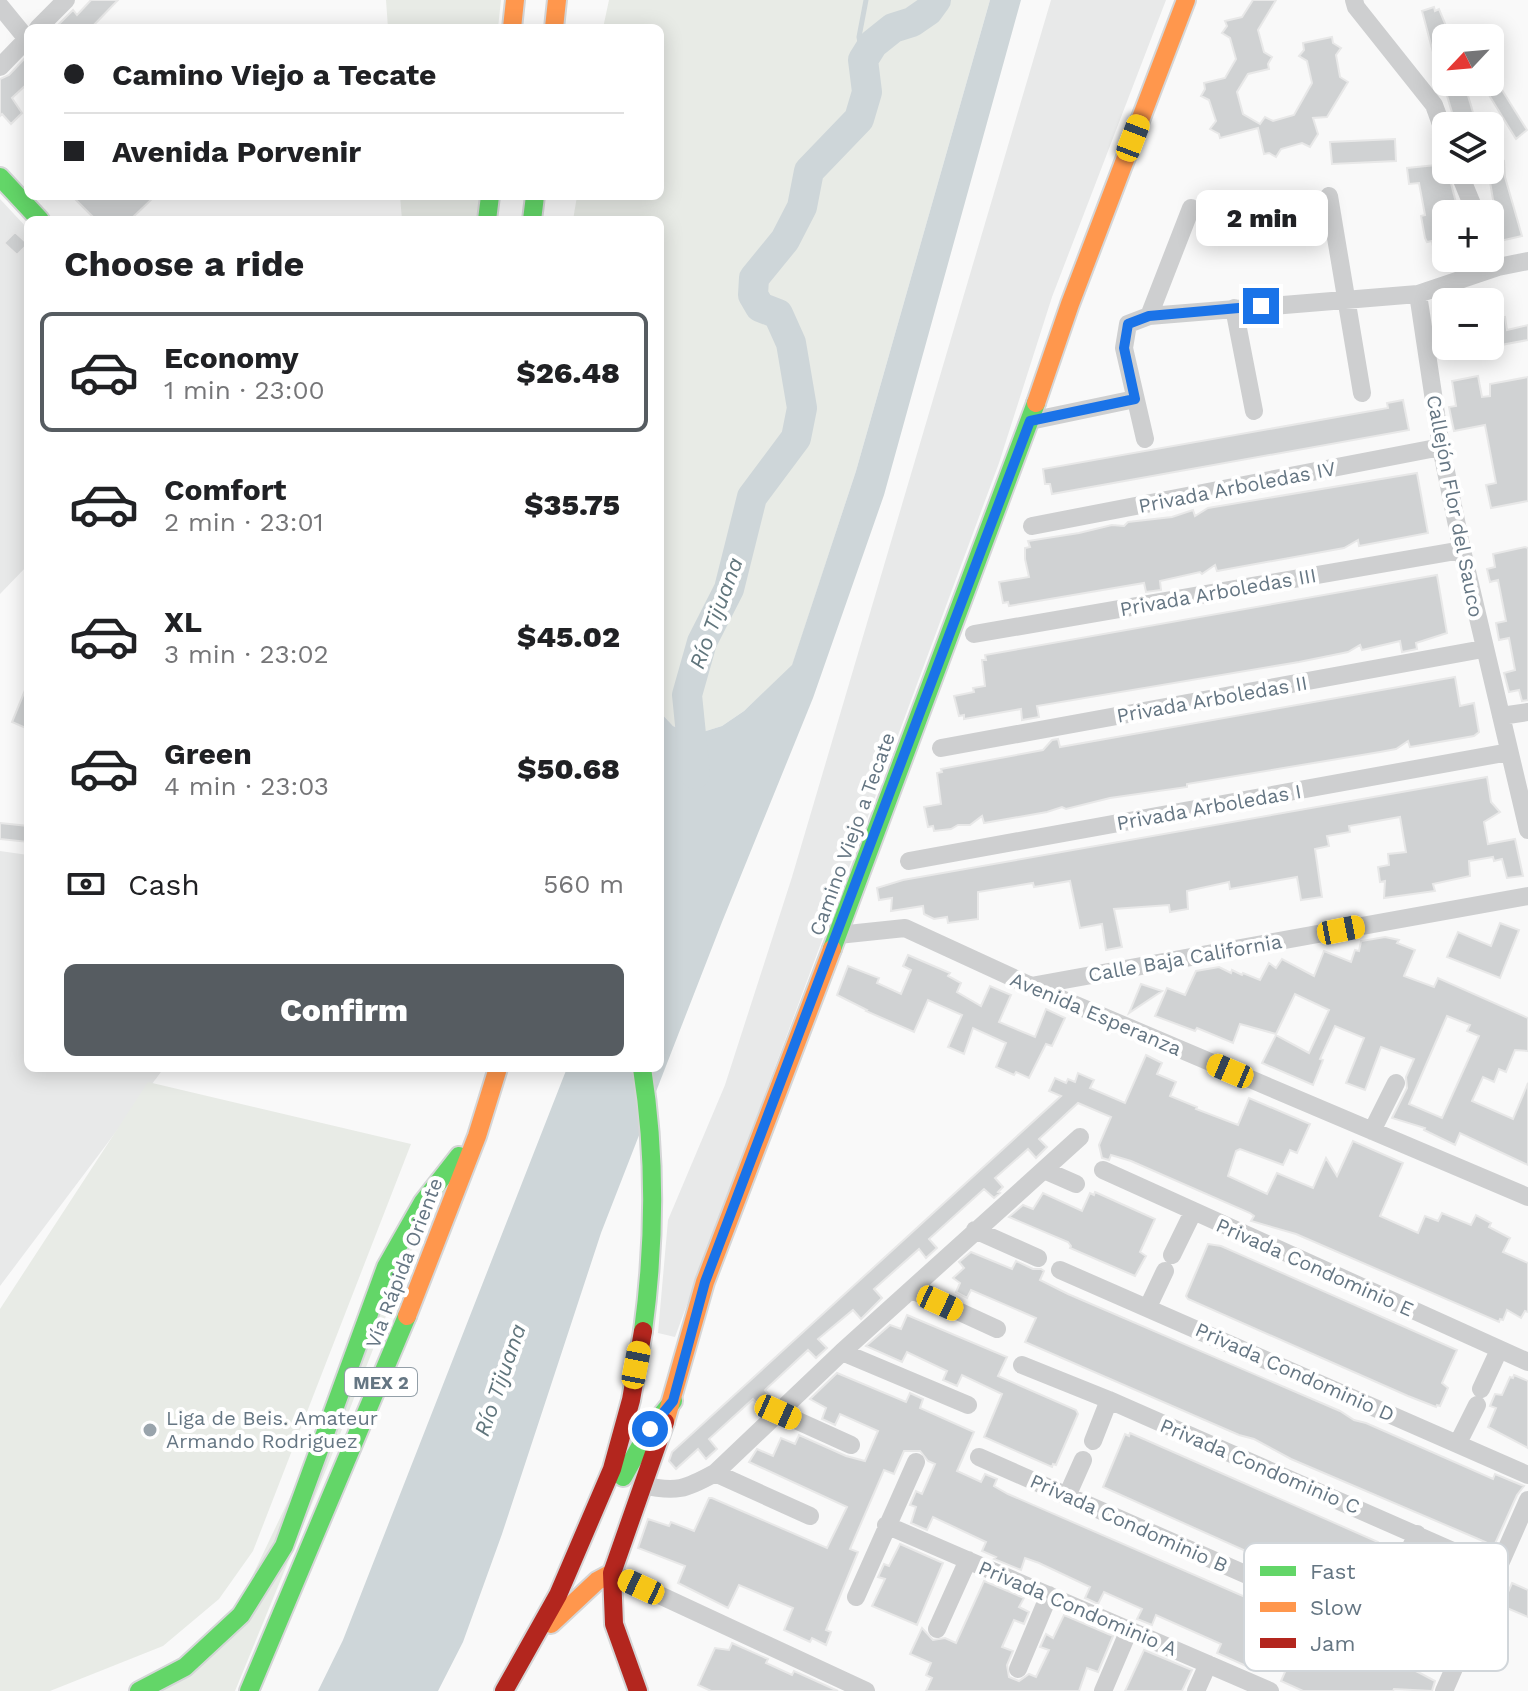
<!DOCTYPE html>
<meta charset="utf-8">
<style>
body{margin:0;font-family:"Work Sans",sans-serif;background:#f2f2f2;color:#202124;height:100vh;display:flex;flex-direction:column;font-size:30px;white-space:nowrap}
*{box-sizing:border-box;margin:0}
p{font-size:26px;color:#757577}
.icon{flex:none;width:44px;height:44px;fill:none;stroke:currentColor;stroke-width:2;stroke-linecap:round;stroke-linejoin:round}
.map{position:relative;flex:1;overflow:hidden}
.sheet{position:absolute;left:24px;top:216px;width:640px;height:856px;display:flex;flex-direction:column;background:#fff;border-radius:12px;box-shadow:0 4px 20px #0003}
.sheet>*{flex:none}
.hud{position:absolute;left:24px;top:24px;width:640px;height:176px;border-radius:12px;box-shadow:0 4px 20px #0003;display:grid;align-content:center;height:176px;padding:0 40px;background:#fff}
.needle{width:52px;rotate:244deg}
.tools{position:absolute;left:1432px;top:24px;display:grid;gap:16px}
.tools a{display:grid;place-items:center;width:72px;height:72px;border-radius:12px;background:#fff;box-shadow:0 4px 20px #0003;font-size:40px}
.end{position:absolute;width:36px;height:36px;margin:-18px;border:10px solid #1a73e8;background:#fff;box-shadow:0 0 0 4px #fff}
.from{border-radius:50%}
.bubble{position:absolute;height:56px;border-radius:12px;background:#fff;box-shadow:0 4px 20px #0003;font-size:26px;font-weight:800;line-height:56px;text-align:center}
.car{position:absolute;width:24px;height:48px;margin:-24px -12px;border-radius:10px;box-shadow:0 0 6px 2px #0007;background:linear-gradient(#f5c518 24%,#345 0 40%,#f5c518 0 76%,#345 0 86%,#f5c518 0)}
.hud b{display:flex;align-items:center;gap:28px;height:76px;font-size:30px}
.hud b+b{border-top:2px solid #e0e0e0}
.hud i{width:20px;height:20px;background:#202124}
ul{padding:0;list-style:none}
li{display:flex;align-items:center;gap:24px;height:120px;margin:0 16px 12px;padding:0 24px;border:4px solid transparent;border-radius:12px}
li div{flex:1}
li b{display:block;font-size:30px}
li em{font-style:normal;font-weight:800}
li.on{border-color:#565c61}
li>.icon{width:72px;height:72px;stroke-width:1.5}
h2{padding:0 40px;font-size:36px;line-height:96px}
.pay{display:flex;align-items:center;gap:20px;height:88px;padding:0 40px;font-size:30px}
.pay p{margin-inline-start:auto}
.action{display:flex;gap:16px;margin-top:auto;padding:16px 40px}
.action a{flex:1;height:92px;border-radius:12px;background:#565c61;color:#fff;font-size:32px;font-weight:800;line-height:92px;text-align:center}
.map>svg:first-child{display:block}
.built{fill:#e8e9e9}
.green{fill:#e8ebe6}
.water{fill:#ced6d9}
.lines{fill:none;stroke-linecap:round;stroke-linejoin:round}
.stream{stroke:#ced6d9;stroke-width:5}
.river{stroke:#ced6d9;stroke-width:30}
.building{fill:#d0d2d3;stroke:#e8e8e8;stroke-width:2;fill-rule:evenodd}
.fast-casing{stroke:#d5d6d7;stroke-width:22}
.slow-casing{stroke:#d5d6d7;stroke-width:22}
.jam-casing{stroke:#d5d6d7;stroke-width:22}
.street{stroke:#cecfd0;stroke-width:18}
.fast{stroke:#63d668;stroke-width:18}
.slow{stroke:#ff974d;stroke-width:18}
.jam{stroke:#b3261e;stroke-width:18}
.route{stroke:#1a73e8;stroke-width:10}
.poi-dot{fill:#99a4ac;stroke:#fff;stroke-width:3}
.labels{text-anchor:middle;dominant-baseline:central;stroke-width:8;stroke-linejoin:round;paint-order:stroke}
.shield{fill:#fff;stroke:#939fa8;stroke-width:2}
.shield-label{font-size:18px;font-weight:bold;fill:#657683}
.street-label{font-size:20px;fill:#657683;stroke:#fff}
.poi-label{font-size:20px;fill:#657683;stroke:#fff;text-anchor:start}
.water-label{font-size:22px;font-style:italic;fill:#60757c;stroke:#fff}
.key{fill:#fff;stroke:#d1d6da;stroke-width:2}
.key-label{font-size:22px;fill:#657683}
</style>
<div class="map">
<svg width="1528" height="1691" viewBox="0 0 1528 1691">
<rect width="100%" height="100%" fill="#f9f9f9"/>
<path class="built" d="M1051 0H1166L1052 297 999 463 675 1337 658 1333 668 1220 725 1085 792 877Z
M0 199 28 229V565L0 594Z
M0 851 28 855V1068H164L0 1286Z"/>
<path class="green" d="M386 0H501L498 28H388Z
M609 0H990L856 471 792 666 744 711 722 726 693 735 673 726 660 712V220H573L577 196H660V28H603Z
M400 196H480L478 220H402Z
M148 1082 411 1144 253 1551 219 1599 163 1646 50 1691H0V1309Z
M428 1208 328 1465 235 1691H154L217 1650Z"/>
<path class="water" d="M990 0H1021L884 495 813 698 722 922 601 1233 502 1534 463 1642 438 1691H318L343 1640 567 1068H660V712L673 726 693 735 722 726 744 711 792 665 856 471Z"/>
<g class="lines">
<path class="stream" d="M863 60 859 37 866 0"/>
<path class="river" d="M695 774 687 695 702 642 729 589 752 497 796 438 802 408 791 343 778 314 760 307 753 295 754 278 785 240 802 207 809 171 859 119 867 92 863 60 873 44 893 28 912 22 928 11 936 0"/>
</g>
<path class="building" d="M91 0H118L91 28H63L59 24 73 10 77 15Z
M1253 0H1276L1258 30 1264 52 1272 57 1268 64 1269 69 1248 74 1237 92 1243 114 1260 124 1265 117 1273 121 1294 115 1312 83 1307 61 1299 56 1304 50 1303 43 1332 37 1333 43 1341 48 1336 55 1340 77 1348 82 1327 117 1313 118 1318 134 1310 147 1302 143 1281 149 1276 157 1269 153 1264 154 1258 128 1220 138 1219 134 1210 129 1216 121 1209 100 1201 96 1205 89 1204 83 1225 78 1236 59 1230 38 1222 33 1227 26 1225 21 1242 17Z
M1434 7 1435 11 1439 9 1451 38H1446V52L1434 56 1422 11Z
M28 55V83L12 98 22 113 11 124 2 114 0 116V79L9 75Z
M1443 82H1464L1477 126H1456Z
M1481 82H1497L1527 130 1516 139Z
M1395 139 1396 161 1332 164 1330 142Z
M1504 161 1505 177 1522 236 1500 241 1488 170 1490 164Z
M1446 164 1459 214H1446V250L1434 252 1432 241 1427 242 1425 238 1421 216 1425 215 1419 183 1409 184 1407 168Z
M72 196H155L130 220H96Z
M15 232 28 244 17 255 4 243Z
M1505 317 1507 330 1528 325V340L1490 347V320Z
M1478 376 1482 397 1490 396V384L1528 377V501L1491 508 1486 485 1496 483 1485 425 1454 431 1449 407 1456 406 1452 381Z
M1403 400 1409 430 1052 494 1050 484H1045L1043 469 1388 408 1387 403Z
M1417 473 1428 533 1359 546 1358 540 1344 548 1217 571 1215 565 1202 574 1200 572 1160 581 1161 590 1146 592 1144 583 1009 606 1008 602 1003 603 999 582 1029 577 1025 559V548L1030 547 1028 541 1079 533 1112 525 1124 526 1128 522 1172 517 1193 510 1195 516 1208 508Z
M1525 547 1528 548V700L1522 701 1519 690 1509 692 1504 673 1515 670 1509 638 1499 640 1496 623 1506 621 1498 580 1490 582 1487 569 1495 567 1493 554Z
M1437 575 1447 633 1416 643 1417 649 1402 652 1400 641 1362 650 1360 645 1348 652 1299 662 1037 706 1039 717 1022 720 1021 709 964 719V715L959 716 954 696 974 692 973 688 985 686 982 660H986L985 655Z
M1455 677 1460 706 1474 703 1479 732 1474 736 1410 747 1408 741 1396 749 1380 752 1187 784V787L1110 798 1066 809 1062 807 1047 812 984 823 982 816 970 825H958L951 829 934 831 933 826 928 827 924 807 941 804 937 773 942 772 941 769 1043 750 1052 740 1058 739 1060 747Z
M28 683V729L12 722Z
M1487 777 1491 802 1500 812 1484 822 1488 844 1515 839 1523 876 1507 878 1502 859 1494 861 1493 857 1469 861 1470 876 1433 884 1435 891 1384 898 1385 881 1380 882 1378 867 1389 865 1388 854 1406 852 1400 817 1349 826 1350 832 1327 836 1329 846 1315 849 1322 897 1301 900 1297 877 1230 889 1229 882 1187 891 1188 909 1170 912 1169 905 1114 909 1122 947 1106 950 1102 924 1080 928 1070 881 1034 887 1033 883 978 892V919L948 923 947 917 934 919 924 914 923 906 891 911 892 898 879 900 877 888 903 880Z
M0 823 28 826V842L0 839Z
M1500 923 1519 930 1500 978 1447 957 1458 932 1491 946Z
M1385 937 1399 940 1397 943 1415 950 1404 976 1434 987 1438 978 1528 1018V1051L1515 1050 1506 1072 1499 1069 1494 1082 1483 1077 1472 1101 1513 1119 1528 1083V1165L1460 1133 1455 1145 1424 1130 1425 1128 1392 1118 1407 1088 1406 1077 1414 1059 1381 1047 1365 1090 1346 1083 1364 1038 1335 1026 1320 1059 1323 1060 1313 1085 1262 1063 1276 1035 1309 1053 1329 1010 1295 994 1276 1034 1240 1024 1233 1043 1197 1028 1195 1031 1155 1016 1167 988 1185 995 1196 971 1219 967 1231 973 1232 970 1242 975 1243 973 1260 980 1269 963 1276 968 1282 959 1314 976 1324 951 1351 962 1355 950 1359 951 1361 941ZM1447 1016 1470 1025 1467 1031 1479 1036 1442 1118 1409 1104Z
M908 955 950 973 948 976 961 983 957 992 981 1006 990 986 1011 995 999 1022 1035 1037 1046 1009 1065 1018 1052 1046 1046 1044 1029 1078 1016 1072 1014 1075 996 1067 1006 1043 973 1028 964 1054 948 1047 962 1015 928 1000 914 1032 866 1011 867 1010 837 995 848 966 879 978 877 983 901 994 911 970 903 966Z
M1141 984 1162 991 1129 1013Z
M1146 1055 1162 1063 1157 1074 1176 1082 1170 1096 1197 1107 1196 1109 1238 1125 1249 1098 1310 1124 1297 1153 1290 1150 1283 1165 1240 1149 1236 1151 1228 1176 1267 1194 1277 1173 1313 1188 1326 1158 1337 1176 1353 1141 1403 1163 1380 1216 1418 1233 1425 1216 1438 1221 1442 1213 1471 1225 1476 1215 1491 1223 1489 1227 1510 1238 1503 1252 1528 1263V1312L1525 1311 1521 1318 1507 1310 1503 1320 1500 1319 1499 1322 1296 1234 1251 1221 1254 1216 1250 1213 1131 1161 1111 1155 1109 1160 1102 1158 1099 1145 1111 1117 1078 1103 1039 1139 1047 1147 1036 1158 1028 1149 995 1178 1003 1187 998 1192 1000 1193 994 1198 984 1189 929 1239 937 1248 926 1258 919 1249 874 1289 882 1298 861 1319 853 1310 818 1339 827 1348 816 1358 808 1350 765 1390 772 1398 761 1408 753 1399 709 1439 717 1449 706 1459 698 1449 676 1469 669 1461 672 1452 1061 1096 1049 1091 1055 1078 1066 1083 1068 1079 1075 1082 1078 1073 1094 1080 1090 1088 1125 1103Z
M1095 1192 1155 1219 1140 1252 1146 1256 1135 1276 1070 1248 1071 1246 1068 1242 1009 1217 1023 1205 1033 1209 1043 1193 1082 1211 1090 1193 1094 1195Z
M1208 1244 1221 1246 1457 1350 1442 1383 1448 1388 1440 1406 1437 1405 1436 1407 1408 1396 1188 1299 1186 1296Z
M971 1252 1012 1269 1016 1261 1033 1269H1041L1044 1271 1040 1280 1068 1294 1340 1411 1354 1420 1366 1423 1493 1479 1495 1474 1524 1486 1517 1495 1494 1546 1476 1538 1291 1459 1254 1439 1239 1435 1025 1342 1036 1318 971 1290 967 1298 956 1292 960 1283 953 1278 964 1268 959 1262Z
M907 1315 1007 1357 998 1376 1076 1410 1078 1414 1056 1465 1053 1464 1052 1467 984 1437 1002 1394 962 1375 957 1386 943 1380 947 1371 907 1352 902 1362 866 1346 890 1325 901 1329Z
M837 1373 906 1402 910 1393 923 1399 920 1408 974 1432 957 1471 981 1482 985 1474 997 1479 994 1486 1008 1494 1418 1672 1435 1681 1432 1691 1394 1689 1393 1691H1303L1281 1681 1285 1672 1260 1660 1255 1670 1217 1653 1221 1644 1156 1615 1152 1625 1137 1619 1142 1609 1104 1592 1098 1604 1085 1598 1090 1587 1039 1563 1025 1558 1021 1570 994 1559 996 1557 982 1551 986 1542 933 1517 927 1530 911 1523 916 1507 910 1505 916 1491 922 1494 935 1464 928 1461 920 1451H904L894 1474 884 1470 850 1549 858 1552 826 1630 831 1632 826 1645 812 1638 810 1642 784 1630 793 1608 739 1585 728 1608 678 1583 685 1566 638 1548 648 1519 669 1526 671 1522 694 1531 709 1498H712L827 1548 847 1507 749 1462 757 1449 773 1456 781 1438 795 1444 799 1435 846 1456 865 1461 878 1431 840 1414 835 1425 822 1419 826 1408 810 1399Z
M1514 1375 1528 1381V1448L1488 1427 1496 1408 1490 1406 1495 1394 1502 1395 1510 1377 1513 1378Z
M1130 1433 1378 1542 1380 1545 1358 1596 1339 1592 1270 1558 1268 1561 1103 1487 1125 1434 1129 1436Z
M900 1544 943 1563 917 1625 872 1606 885 1579 878 1577 884 1564 889 1566Z
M984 1581 1024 1598 1019 1607 1029 1612 1024 1624 1014 1620 1002 1647 1013 1651 1007 1665 1009 1677 1019 1681 1029 1674 1036 1677 1049 1650 1040 1647 1046 1634 1053 1638 1064 1615 1113 1636 1098 1672 1087 1668 1079 1691H926L932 1678 926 1675 931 1663 910 1654 922 1628 933 1640 945 1638 956 1643Z
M1512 1583 1528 1590V1617L1502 1606Z
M732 1643 768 1659 766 1663 792 1675 794 1671 838 1691H711L698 1685 715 1648 729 1650Z
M1144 1650 1192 1670 1182 1691H1125Z"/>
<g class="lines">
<defs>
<path id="fast" d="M0 177 40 220
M487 220 490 196
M532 220 535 196
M832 949 1036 403
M642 1068C656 1156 655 1243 643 1331
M623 1477 650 1429 673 1401
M139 1691 185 1667 241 1615 284 1546 386 1267 423 1202 459 1156
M249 1691 407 1316"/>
<path id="slow" d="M512 28 515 0
M554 28 557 0
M1036 403 1070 304 1186 0
M407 1316 477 1136 498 1068
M665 1422 705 1282 832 949
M551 1624 597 1581 612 1573"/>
<path id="jam" d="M504 1691 558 1595 612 1469 631 1400 643 1331
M638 1691 614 1624 612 1573 665 1422"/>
</defs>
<use href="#fast" class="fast-casing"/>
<use href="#slow" class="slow-casing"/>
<use href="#jam" class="jam-casing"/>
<path class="street" d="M1354 0 1356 7 1434 105 1446 138
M0 6 27 39
M38 28 66 0
M0 67 28 38
M1458 170 1476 214
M1329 196 1362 393
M1490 248 1498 267
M1418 294 1441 447 1462 550 1528 830
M1234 308 1254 411
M1149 316 1191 208
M1030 421 1135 399
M1145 439 1124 348 1128 324 1149 316 1418 294 1498 267 1528 261
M1032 526 1441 447
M974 634 1462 550
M1501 716 1528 712
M941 748 1483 649
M909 861 1509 752
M838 935 905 928 1031 986 1528 1197
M1031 986 1528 896
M1372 1131 1396 1083
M1044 1170 1076 1184
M1103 1170 1528 1362
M975 1230 1038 1258
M1172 1255 1193 1212
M1060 1270 1528 1475
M912 1290 997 1329
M1148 1307 1165 1271
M842 1352 968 1405
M1022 1365 1109 1400 1496 1570
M1481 1389 1499 1350
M778 1412 851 1445
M1093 1441 1109 1400
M1458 1443 1477 1405
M979 1457 1454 1666
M715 1473 810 1516
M642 1485C676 1493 686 1489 715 1473L842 1352 1080 1137
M1067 1496 1083 1460
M886 1525 1270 1691
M1399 1572 1417 1534
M612 1573 866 1691
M856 1597 916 1462
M937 1629 968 1560
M1373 1630 1388 1598
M1018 1669 1049 1595
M1103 1691 1129 1630
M1196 1691 1208 1664
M1444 1691 1528 1500"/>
<use href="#fast" class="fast"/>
<use href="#slow" class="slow"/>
<use href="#jam" class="jam"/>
</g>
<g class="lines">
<path class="route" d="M650 1429 673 1401 705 1282 1030 421 1135 399 1124 348 1128 324 1149 316 1261 306"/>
</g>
<circle class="poi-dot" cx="150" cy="1430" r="8"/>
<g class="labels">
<rect class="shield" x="345" y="1368" width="72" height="28" rx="6"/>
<g class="shield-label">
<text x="381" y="1382">MEX 2</text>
</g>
<g class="street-label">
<text transform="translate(1237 487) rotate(-11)">Privada Arboledas IV</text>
<text transform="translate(1455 506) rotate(79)">Callejón Flor del Sauco</text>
<text transform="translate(1218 592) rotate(-10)">Privada Arboledas III</text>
<text transform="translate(1212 699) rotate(-10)">Privada Arboledas II</text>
<text transform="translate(1209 807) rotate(-10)">Privada Arboledas I</text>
<text transform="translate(852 834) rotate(-70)">Camino Viejo a Tecate</text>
<text transform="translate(1185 958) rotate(-10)">Calle Baja California</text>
<text transform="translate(1096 1014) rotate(23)">Avenida Esperanza</text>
<text transform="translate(404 1263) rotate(-69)">Vía Rápida Oriente</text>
<text transform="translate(1315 1267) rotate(24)">Privada Condominio E</text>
<text transform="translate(1295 1372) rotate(24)">Privada Condominio D</text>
<text transform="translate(1260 1466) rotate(23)">Privada Condominio C</text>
<text transform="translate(1129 1523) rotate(24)">Privada Condominio B</text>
<text transform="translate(1078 1608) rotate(23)">Privada Condominio A</text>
</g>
<g class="poi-label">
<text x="166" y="1418">Liga de Beis. Amateur<tspan x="166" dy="23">Armando Rodriguez</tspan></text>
</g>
<g class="water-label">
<text transform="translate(716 613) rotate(-70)">Río Tijuana</text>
<text transform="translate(500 1380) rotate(-71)">Río Tijuana</text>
</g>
</g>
<rect x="1244" y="1543" width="264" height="128" rx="12" class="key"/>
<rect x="1260" y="1566" width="36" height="10" fill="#63d668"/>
<rect x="1260" y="1602" width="36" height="10" fill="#ff974d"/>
<rect x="1260" y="1638" width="36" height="10" fill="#b3261e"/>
<g class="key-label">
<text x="1310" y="1579">Fast</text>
<text x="1310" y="1615">Slow</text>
<text x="1310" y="1651">Jam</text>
</g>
</svg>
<div class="tools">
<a><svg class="needle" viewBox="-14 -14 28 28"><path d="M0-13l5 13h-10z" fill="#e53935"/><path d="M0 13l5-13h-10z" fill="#757577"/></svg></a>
<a><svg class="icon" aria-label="layers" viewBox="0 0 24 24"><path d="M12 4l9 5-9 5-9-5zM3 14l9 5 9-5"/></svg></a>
<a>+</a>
<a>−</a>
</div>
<i class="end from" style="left:650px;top:1429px"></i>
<i class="end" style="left:1261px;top:306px"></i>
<div class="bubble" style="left:1196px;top:190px;width:132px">2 min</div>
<i class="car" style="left:1133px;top:138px;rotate:21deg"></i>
<i class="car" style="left:1341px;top:930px;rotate:79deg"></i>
<i class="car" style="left:1230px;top:1071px;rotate:293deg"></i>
<i class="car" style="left:940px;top:1303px;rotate:115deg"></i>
<i class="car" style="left:636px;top:1365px;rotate:11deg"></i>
<i class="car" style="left:778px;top:1412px;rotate:114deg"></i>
<i class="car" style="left:641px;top:1587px;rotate:295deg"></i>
<div class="hud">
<b><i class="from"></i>Camino Viejo a Tecate</b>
<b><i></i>Avenida Porvenir</b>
</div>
<section class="sheet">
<h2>Choose a ride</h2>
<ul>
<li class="on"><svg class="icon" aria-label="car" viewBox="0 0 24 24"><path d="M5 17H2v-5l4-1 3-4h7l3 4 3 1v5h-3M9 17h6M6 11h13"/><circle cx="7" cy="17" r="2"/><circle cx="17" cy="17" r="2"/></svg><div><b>Economy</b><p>1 min · 23:00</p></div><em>$26.48</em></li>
<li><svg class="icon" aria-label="car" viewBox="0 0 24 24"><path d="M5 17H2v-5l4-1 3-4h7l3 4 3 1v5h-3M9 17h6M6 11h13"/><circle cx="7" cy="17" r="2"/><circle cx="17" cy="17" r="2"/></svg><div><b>Comfort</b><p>2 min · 23:01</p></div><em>$35.75</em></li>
<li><svg class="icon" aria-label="car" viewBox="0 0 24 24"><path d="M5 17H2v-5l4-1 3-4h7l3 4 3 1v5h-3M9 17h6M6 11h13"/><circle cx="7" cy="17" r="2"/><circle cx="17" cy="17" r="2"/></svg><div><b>XL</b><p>3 min · 23:02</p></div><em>$45.02</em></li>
<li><svg class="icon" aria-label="car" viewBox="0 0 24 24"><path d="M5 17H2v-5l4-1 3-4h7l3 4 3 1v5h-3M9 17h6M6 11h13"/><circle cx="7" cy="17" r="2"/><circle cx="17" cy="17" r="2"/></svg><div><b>Green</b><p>4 min · 23:03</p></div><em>$50.68</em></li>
</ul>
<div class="pay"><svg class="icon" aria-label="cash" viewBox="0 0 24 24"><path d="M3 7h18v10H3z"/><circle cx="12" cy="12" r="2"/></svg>Cash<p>560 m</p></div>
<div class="action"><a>Confirm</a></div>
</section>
</div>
